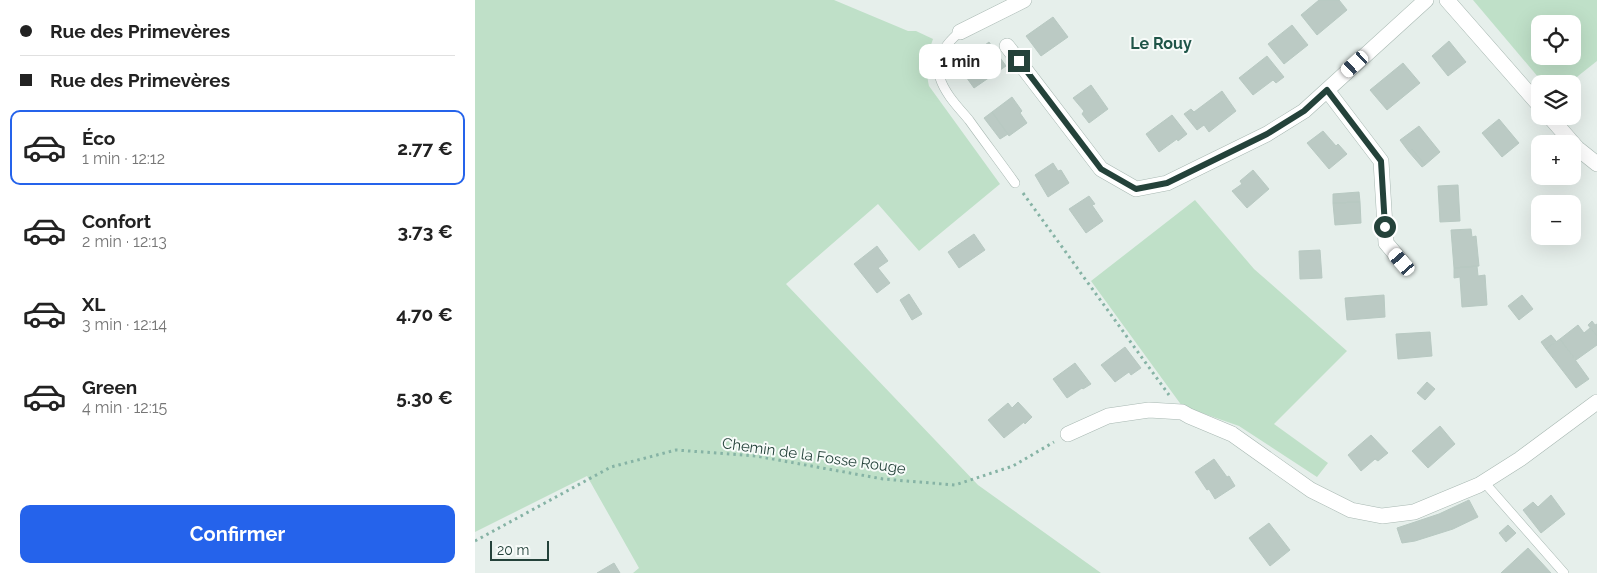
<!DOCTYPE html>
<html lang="fr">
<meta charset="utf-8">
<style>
body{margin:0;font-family:Raleway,sans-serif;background:#f2f2f2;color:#222;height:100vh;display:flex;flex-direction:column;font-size:19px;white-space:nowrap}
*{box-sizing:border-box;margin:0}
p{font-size:16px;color:#767676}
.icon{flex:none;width:28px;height:28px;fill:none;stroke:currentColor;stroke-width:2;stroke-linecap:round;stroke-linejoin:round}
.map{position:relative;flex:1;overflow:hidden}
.side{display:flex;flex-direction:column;background:#fff;width:475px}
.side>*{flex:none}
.hud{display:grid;align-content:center;height:110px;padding:0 20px;background:#fff}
.tools{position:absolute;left:1056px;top:15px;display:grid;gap:10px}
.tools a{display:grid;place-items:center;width:50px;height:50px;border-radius:10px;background:#fff;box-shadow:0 5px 20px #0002;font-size:25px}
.scale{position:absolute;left:15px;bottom:12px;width:59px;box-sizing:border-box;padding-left:5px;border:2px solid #24423a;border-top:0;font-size:14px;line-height:18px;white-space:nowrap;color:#24423a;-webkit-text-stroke:4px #f7fbf9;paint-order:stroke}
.end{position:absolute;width:22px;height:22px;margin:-11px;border:6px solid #24423a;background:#fff;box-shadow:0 0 0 2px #fff}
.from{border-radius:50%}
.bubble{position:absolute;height:35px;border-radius:10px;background:#fff;box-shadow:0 5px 20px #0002;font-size:16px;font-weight:700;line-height:35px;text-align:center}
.car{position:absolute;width:15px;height:30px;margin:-15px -8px;border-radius:6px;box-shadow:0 0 4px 1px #0007;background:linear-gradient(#fff 24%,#345 0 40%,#fff 0 76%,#345 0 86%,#fff 0)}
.hud b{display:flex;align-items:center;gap:18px;height:48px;font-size:19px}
.hud b+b{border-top:1px solid #e0e0e0}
.hud i{width:12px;height:12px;background:#222}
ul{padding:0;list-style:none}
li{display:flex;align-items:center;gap:15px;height:75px;margin:0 10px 8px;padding:0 10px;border:2px solid transparent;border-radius:10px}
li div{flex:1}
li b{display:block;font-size:19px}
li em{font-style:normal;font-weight:700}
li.selected{border-color:#2563eb}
li>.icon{width:45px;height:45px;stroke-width:1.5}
.cta{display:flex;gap:10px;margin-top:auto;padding:10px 20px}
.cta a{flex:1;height:58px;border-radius:10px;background:#2563eb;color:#fff;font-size:20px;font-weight:700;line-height:58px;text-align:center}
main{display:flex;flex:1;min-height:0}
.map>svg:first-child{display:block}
.green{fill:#bfe0c8;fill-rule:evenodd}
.building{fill:#bbcac4;stroke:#b8c9c2}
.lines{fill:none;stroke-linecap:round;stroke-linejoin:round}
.lane-casing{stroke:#a8b8b2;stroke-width:10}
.street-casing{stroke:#a8b8b2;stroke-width:16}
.path{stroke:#86b3a5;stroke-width:3;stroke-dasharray:2.5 4;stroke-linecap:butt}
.lane{stroke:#fff;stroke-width:9}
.street{stroke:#fff;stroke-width:15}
.route{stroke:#24423a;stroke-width:6}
.labels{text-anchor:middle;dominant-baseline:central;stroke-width:4;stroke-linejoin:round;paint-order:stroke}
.street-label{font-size:15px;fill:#24423a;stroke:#f7fbf9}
.neighbourhood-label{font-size:16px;font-weight:bold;fill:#1f5548;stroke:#f7fbf9}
</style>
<main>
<section class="side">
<div class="hud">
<b><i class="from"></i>Rue des Primevères</b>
<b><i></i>Rue des Primevères</b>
</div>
<ul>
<li class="selected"><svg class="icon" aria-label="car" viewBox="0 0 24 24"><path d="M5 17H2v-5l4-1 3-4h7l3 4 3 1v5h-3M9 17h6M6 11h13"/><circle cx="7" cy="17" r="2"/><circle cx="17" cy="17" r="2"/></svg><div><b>Éco</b><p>1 min · 12:12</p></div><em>2.77 €</em></li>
<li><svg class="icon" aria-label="car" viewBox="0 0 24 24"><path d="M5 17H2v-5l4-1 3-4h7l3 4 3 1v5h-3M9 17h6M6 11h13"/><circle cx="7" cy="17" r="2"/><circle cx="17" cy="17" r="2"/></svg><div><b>Confort</b><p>2 min · 12:13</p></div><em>3.73 €</em></li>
<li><svg class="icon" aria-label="car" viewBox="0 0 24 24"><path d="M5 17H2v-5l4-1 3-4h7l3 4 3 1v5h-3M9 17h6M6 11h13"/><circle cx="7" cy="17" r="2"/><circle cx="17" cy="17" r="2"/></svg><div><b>XL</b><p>3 min · 12:14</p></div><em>4.70 €</em></li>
<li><svg class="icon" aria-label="car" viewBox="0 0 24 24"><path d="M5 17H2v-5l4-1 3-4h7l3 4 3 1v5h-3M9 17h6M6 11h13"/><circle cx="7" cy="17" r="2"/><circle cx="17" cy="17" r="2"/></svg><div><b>Green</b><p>4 min · 12:15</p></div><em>5.30 €</em></li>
</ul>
<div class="cta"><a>Confirmer</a></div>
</section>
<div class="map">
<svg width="1122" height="573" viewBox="0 0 1122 573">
<rect width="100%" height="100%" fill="#e6efeb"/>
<path class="green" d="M0 0H359L433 31H441L458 39C452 55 450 69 454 86L525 184 444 251 403 204 311 284 503 485 626 573H158L164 568 112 476 0 532Z
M998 0H1122V61L1103 76 1096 84H1069ZM1065 24H1098V56H1065Z
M720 200 779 269 872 351 799 424 853 463 842 477 764 426 707 406 616 281Z"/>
<path class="building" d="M844 0H864L872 10 842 35 826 15Z
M578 17 593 37 566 56 551 36Z
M817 25 833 45 809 64 793 44Z
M974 41 991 62 973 76 957 56Z
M514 42 531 66 499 88 484 67 508 51 506 48Z
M792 56 809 77 801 83 798 80 778 95 764 78Z
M928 63 945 83 912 110 895 90Z
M616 85 633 109 614 123 607 114 609 111 598 98Z
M747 91 761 111 734 132 729 125 722 130 709 114 716 109 719 112Z
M537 97 547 111 545 113 552 123 534 136 517 112Z
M517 112 533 134 525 139 509 118Z
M697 115 712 134 703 141 702 139 684 152 671 134Z
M1024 119 1044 143 1027 157 1007 133Z
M944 126 965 152 950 165 937 149 934 152 925 140Z
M848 131 861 146 863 144 872 154 854 169 832 143Z
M937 149 950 165 947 167 934 152Z
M578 163 583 171 586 170 594 183 573 197 560 175Z
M778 170 794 189 772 208 757 191 767 184 765 181Z
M983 185 985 221 965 222 963 186Z
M884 192 885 202 858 203V194Z
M614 196 620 204 617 205 628 221 611 233 594 209Z
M885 202 886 223 860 225 858 203Z
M996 229 997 237 1001 236 1004 266 979 268 976 230Z
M499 234 510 250 484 268 473 252Z
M402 246 413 261 403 268 415 283 402 293 379 264Z
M845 250 847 278 825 279 824 251Z
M1002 266 1003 276 1010 275 1012 305 987 307 985 277 979 278V268Z
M434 294 447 314 437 320 425 300Z
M909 295 910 317 872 320 870 298Z
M1047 295 1058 309 1044 320 1033 306Z
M1117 321 1120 325 1122 324V336L1113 325Z
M1103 325 1109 333 1115 328 1122 336V345L1101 360 1085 339Z
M955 332 957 356 923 359 921 334Z
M1076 335 1081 341 1071 349 1066 342Z
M1085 339 1114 379 1101 388 1071 349Z
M650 347 666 368 656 375 654 372 640 382 626 365Z
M600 363 616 384 608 389 607 388 592 398 578 379Z
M952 382 960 389 950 400 942 393Z
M543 402 557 417 550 424 549 422 529 438 513 420 533 403 537 408Z
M965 426 980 444 953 468 937 451Z
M896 435 913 453 903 461 900 459 886 471 873 455Z
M739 459 752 477 754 476 760 486 740 499 734 489 732 490 720 472Z
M1076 495 1090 514 1066 533 1048 510 1058 502 1063 507Z
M994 500 1003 517 978 529 940 541 927 543 922 528 964 514Z
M794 523 815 550 795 566 774 538Z
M1033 525 1041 533 1031 542 1024 533Z
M1053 548 1076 573H1026Z
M139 563 145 573H122Z"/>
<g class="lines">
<defs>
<path id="lane" d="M485 32C470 44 460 58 465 78 470 94 484 108 494 120 509 141 525 162 540 183
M1009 482 1089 573"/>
<path id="street" d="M972 0 1065 106
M485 32 549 0
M532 46 626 169 661 189 692 183 792 134 829 111 951 0
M852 90 906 161 911 243 927 262
M1074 116 1102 148 1122 164
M593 434 633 416 674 410 707 412 714 416 757 434 836 490 876 510 907 516 939 512 1004 485 1045 459 1122 402"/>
</defs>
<use href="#lane" class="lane-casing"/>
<use href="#street" class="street-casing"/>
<path class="path" d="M548 193 694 395
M0 541 136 467 201 450 281 456 408 479 480 485 538 466 579 442"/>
<use href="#lane" class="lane"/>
<use href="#street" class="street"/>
</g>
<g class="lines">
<path class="route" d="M544 61 626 169 661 189 692 183 792 134 829 111 852 90 906 161 910 227"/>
</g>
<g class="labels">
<g class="street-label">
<text transform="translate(339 456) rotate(8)">Chemin de la Fosse Rouge</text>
</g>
<g class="neighbourhood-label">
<text x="686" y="43">Le Rouy</text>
</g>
</g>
</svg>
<div class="tools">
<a><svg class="icon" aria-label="locate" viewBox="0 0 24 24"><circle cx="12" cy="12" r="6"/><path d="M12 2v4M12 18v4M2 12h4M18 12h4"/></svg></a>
<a><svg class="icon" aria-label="layers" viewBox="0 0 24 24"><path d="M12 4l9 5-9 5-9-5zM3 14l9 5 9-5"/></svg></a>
<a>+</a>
<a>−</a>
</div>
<div class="scale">20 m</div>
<i class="end from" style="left:910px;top:227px"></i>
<i class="end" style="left:544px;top:61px"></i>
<div class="bubble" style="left:444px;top:44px;width:82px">1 min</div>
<i class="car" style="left:880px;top:64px;rotate:228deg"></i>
<i class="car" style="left:927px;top:262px;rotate:319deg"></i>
</div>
</main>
